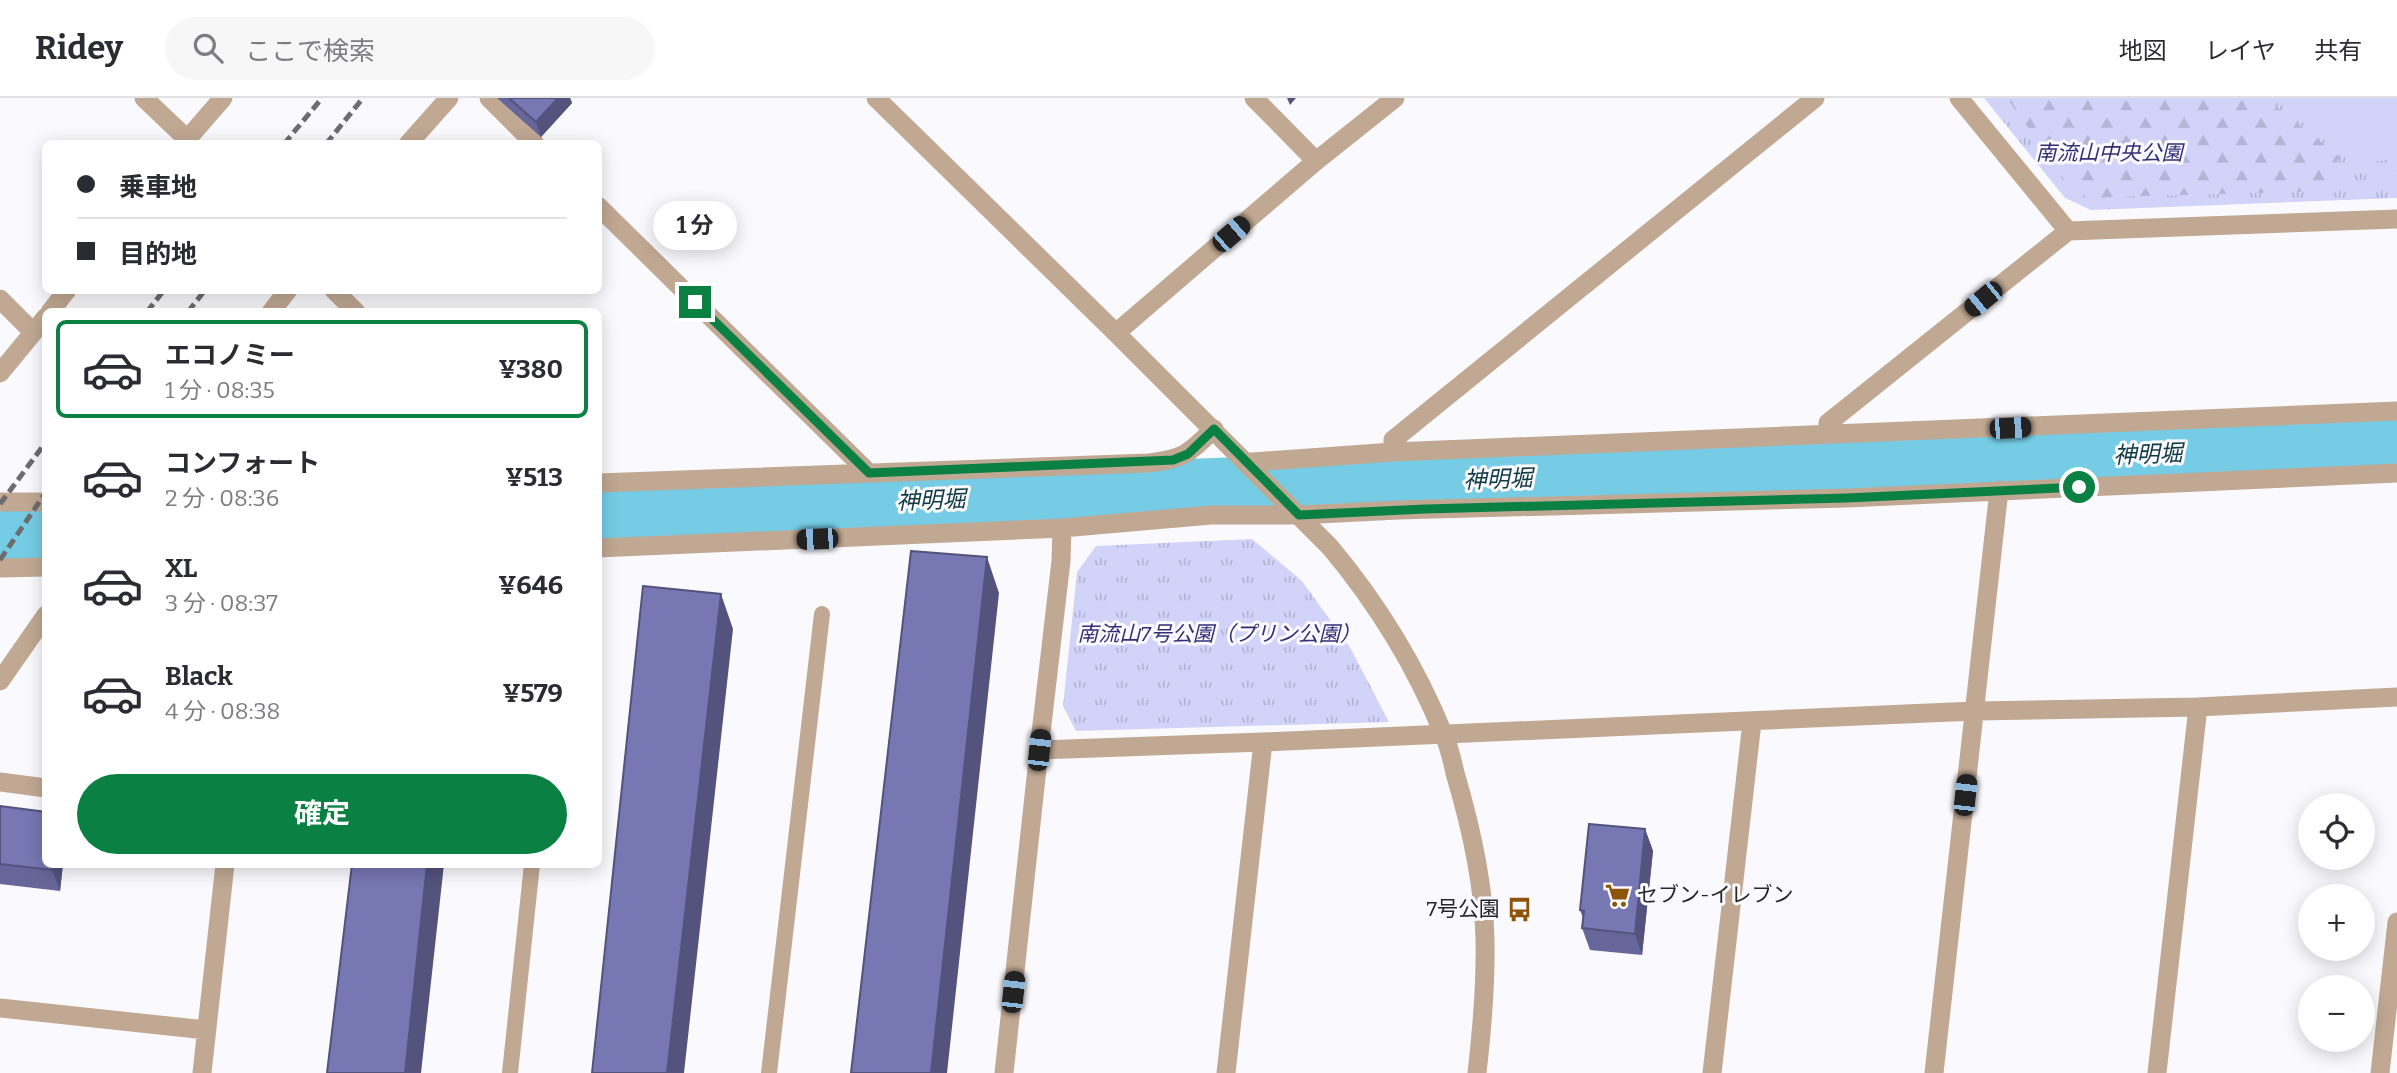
<!DOCTYPE html>
<html lang="ja">
<meta charset="utf-8">
<style>
body{margin:0;font-family:Bitter,"Noto Sans JP",serif;background:#f7f7f7;color:#2b2b33;height:100vh;display:flex;flex-direction:column;font-size:26px;white-space:nowrap}
*{box-sizing:border-box;margin:0}
p{font-size:23px;color:#7c7c81}
.icon{flex:none;width:38px;height:38px;fill:none;stroke:currentColor;stroke-width:2;stroke-linecap:round;stroke-linejoin:round}
.map{position:relative;flex:1;overflow:hidden}
.panel{position:absolute;left:42px;top:210px;width:560px;height:560px;display:flex;flex-direction:column;background:#fff;border-radius:10px;box-shadow:0 4px 18px #0003}
.panel>*{flex:none}
.top-card{position:absolute;left:42px;top:42px;width:560px;height:154px;border-radius:10px;box-shadow:0 4px 18px #0003;display:grid;align-content:center;height:154px;padding:0 35px;background:#fff}
.fabs{position:absolute;left:2298px;top:695px;display:grid;gap:14px}
.fabs a{display:grid;place-items:center;width:77px;height:77px;border-radius:50%;background:#fff;box-shadow:0 4px 18px #0003;font-size:35px}
.end{position:absolute;width:32px;height:32px;margin:-16px;border:9px solid #0b8043;background:#fff;box-shadow:0 0 0 4px #fff}
.from{border-radius:50%}
.bubble{position:absolute;height:49px;border-radius:24px;background:#fff;box-shadow:0 4px 18px #0003;font-size:23px;font-weight:700;line-height:49px;text-align:center}
.car{position:absolute;width:21px;height:42px;margin:-21px -10px;border-radius:9px;box-shadow:0 0 5px 2px #0007;background:linear-gradient(#222 24%,#8ab4d8 0 40%,#222 0 76%,#8ab4d8 0 86%,#222 0)}
.top-card b{display:flex;align-items:center;gap:24px;height:66px;font-size:26px}
.top-card b+b{border-top:2px solid #e1e1e2}
.top-card i{width:18px;height:18px;background:#2b2b33}
ul{padding:12px 0 0;list-style:none}
li{display:flex;align-items:center;gap:21px;height:98px;margin:0 14px 10px;padding:0 21px;border:4px solid transparent;border-radius:10px}
li div{flex:1}
li b{display:block;font-size:26px}
li em{font-style:normal;font-weight:700}
li.current{border-color:#0b8043}
li>.icon{width:63px;height:63px;stroke-width:1.5}
.cta{display:flex;gap:14px;margin-top:auto;padding:14px 35px}
.cta a{flex:1;height:80px;border-radius:42px;background:#0b8043;color:#fff;font-size:28px;font-weight:700;line-height:80px;text-align:center}
header{display:flex;align-items:center;gap:42px;box-sizing:border-box;height:98px;padding:0 35px;background:#fff;border-bottom:2px solid #e1e1e2}
header strong{font-size:33px}
nav{display:flex;gap:38px;margin-inline-start:auto;font-size:24px}
.search{width:490px;height:63px;background:#f7f7f7;display:flex;align-items:center;gap:18px;box-sizing:border-box;padding:0 24px;border-radius:38px;color:#7c7c81;font-size:26px}
.map>svg:first-child{display:block}
.grass{fill:url(#grass-tufts)}
.forest{fill:url(#forest-firs)}
.pitch{fill:#d2d3f9}
.lines{fill:none;stroke-linecap:round;stroke-linejoin:round}
.river{stroke:#75cce4;stroke-width:63}
.service{stroke:#c0a893;stroke-width:16}
.minor{stroke:#c0a893;stroke-width:19}
.tertiary{stroke:#c0a893;stroke-width:19}
.rail{stroke:#6d6d70;stroke-width:5;stroke-dasharray:10 5;stroke-linecap:butt}
.wall{fill:#66669a}
.shaded-wall{fill:#53537d}
.building{fill:#7777b3;stroke:#53537d;stroke-width:2}
.route{stroke:#0b8043;stroke-width:9}
.labels{text-anchor:middle;dominant-baseline:central;stroke-width:6;stroke-linejoin:round;paint-order:stroke}
.park-label{font-size:21px;font-style:italic;fill:#352c75;stroke:#fafafe}
.poi-label{font-size:21px;fill:#262628;stroke:#fafafe;text-anchor:start}
.water-label{font-size:23px;font-style:italic;fill:#0f3943;stroke:#fafafe}
</style>
<header>
<strong>Ridey</strong>
<div class="search"><svg class="icon" aria-label="search" viewBox="0 0 24 24"><circle cx="10" cy="10" r="6"/><path d="M15 15l6 6"/></svg>ここで検索</div>
<nav><a>地図</a><a>レイヤ</a><a>共有</a></nav>
</header>
<div class="map">
<svg width="2397" height="975" viewBox="0 0 2397 975">
<defs>
<pattern id="grass-tufts" width="24" height="20" patternUnits="userSpaceOnUse" patternTransform="scale(1.75)"><rect width="24" height="20" fill="#d2d3f9"/><path d="M3 7l-1-3M5 7V3M7 7l1-3M15 17l-1-3M17 17v-4M19 17l1-3" fill="none" stroke="#b4b5d5"/></pattern>
<pattern id="forest-firs" width="22" height="20" patternUnits="userSpaceOnUse" patternTransform="scale(1.75)"><rect width="22" height="20" fill="#d2d3f9"/><path d="M5 1l3.5 6h-7zM16 11l3.5 6h-7z" fill="#b4b5d5"/></pattern>
</defs>
<rect width="100%" height="100%" fill="#fafafe"/>
<path class="grass" d="M1984 0H2397V100L2091 112 2065 100Z
M1252 441 1302 483 1351 551 1389 624 1076 633 1063 608 1077 474 1096 448Z"/>
<path class="forest" d="M2007 0H2265L2340 59 2319 93 2110 99 2090 101 2069 89Z"/>
<path class="pitch" d="M2284 0H2397V61L2366 64 2320 38Z"/>
<g class="lines">
<path class="river" d="M598 415 2397 346
M0 438 46 437"/>
<path class="service" d="M510 975 532 766
M769 975 822 516"/>
<path class="minor" d="M144 0 187 41
M489 0 535 46
M1254 0 1316 63
M1959 0 2068 133
M183 46 223 0
M408 46 449 0
M598 108 869 375
M334 192 356 214
M0 201 33 234
M50 214 67 192
M271 214 288 192
M0 275 46 219
M1828 336V325L2068 133 2397 121
M1393 354V342L1815 0
M1248 366 1252 364 1393 354 2397 313
M598 385 1149 365C1185 361 1189 355 1214 331
M0 404H46
M1062 430 1061 463 1039 652 1263 644 1975 613 2198 609 2397 599
M598 450 1062 430 1211 417H1299L1398 412 1847 400 2397 375
M0 470 46 469
M0 583 46 517
M0 684 46 690
M0 910 206 932
M202 975 225 766
M1004 975 1039 652
M1226 975 1263 644
M1712 975 1752 624
M1934 975 1999 392
M2157 975 2198 609
M2380 975 2397 824"/>
<path class="tertiary" d="M876 0 1116 235 1330 449C1376 504 1416 569 1443 635 1449 647 1452 662 1455 675 1471 729 1484 786 1485 842 1486 887 1482 931 1477 975
M1116 235 1316 63 1395 0"/>
<path class="rail" d="M284 46 322 0
M326 46 363 0
M147 214 164 192
M188 214 205 192
M0 406 46 344
M0 462 46 394"/>
</g>
<path class="wall" d="M497 0H570L572 5 541 39Z
M0 708 46 766H63L60 793 0 786Z
M1645 731 1653 753 1642 857 1590 852 1582 830 1583 820 1580 812Z"/>
<path class="shaded-wall" d="M558 0H570L572 5 541 39 536 24Z
M1287 0H1296L1290 7Z
M987 459 999 495 947 975H931Z
M721 496 733 531 684 975H667Z
M1645 731 1653 753 1642 857 1635 836Z
M53 766H63L60 793 52 772Z
M427 766H444L421 975H405Z"/>
<path class="building" d="M509 0H558L536 24Z
M911 453 987 459 931 975H851Z
M643 488 721 496 667 975H592Z
M0 708 46 714V766H53L52 772 0 766Z
M1589 726 1645 731 1635 836 1582 830 1584 813 1580 812Z
M352 766H427L405 975H327Z"/>
<g class="lines">
<path class="route" d="M695 204 869 375 1173 362 1188 356 1214 331 1299 417 1425 411 1847 400 2079 389"/>
</g>
<defs>
<symbol id="supermarket-bare" viewBox="-9 -9 18 18"><path d="M-6-5.5h2.5l.6 2H6L4.5 2H-2.5L-4.4-4H-6ZM-1.5 3.2a1.3 1.3 0 1 0 .1 0ZM3 3.2a1.3 1.3 0 1 0 .1 0Z" fill="#8d540c" stroke="#fafafe" stroke-width="2.5" paint-order="stroke"/></symbol>
<symbol id="bus-bare" viewBox="-9 -9 18 18"><path d="M-5-6H5V4H4V6H2V4H-2V6H-4V4H-5ZM-3.5-4V0h7V-4ZM-3.5 1.2v1.5H-2V1.2ZM2 1.2v1.5H3.5V1.2Z" fill="#8d540c" stroke="#fafafe" stroke-width="2.5" paint-order="stroke"/></symbol>
</defs>
<g fill-rule="evenodd">
<use href="#supermarket-bare" x="1600" y="780" width="35" height="35"/>
<use href="#bus-bare" x="1502" y="794" width="35" height="35"/>
</g>
<g class="labels">
<g class="park-label">
<text x="2109" y="55">南流山中央公園</text>
<text x="1219" y="536">南流山7号公園（プリン公園）</text>
</g>
<g class="poi-label">
<text x="1637" y="797">セブン-イレブン</text>
<text x="1500" y="811" text-anchor="end">7号公園</text>
</g>
<g class="water-label">
<text transform="translate(2148 356) rotate(-2)">神明堀</text>
<text transform="translate(1498 381) rotate(-2)">神明堀</text>
<text transform="translate(931 402) rotate(-2)">神明堀</text>
</g>
</g>
</svg>
<div class="fabs">
<a><svg class="icon" aria-label="locate" viewBox="0 0 24 24"><circle cx="12" cy="12" r="6"/><path d="M12 2v4M12 18v4M2 12h4M18 12h4"/></svg></a>
<a>+</a>
<a>−</a>
</div>
<i class="end from" style="left:2079px;top:389px"></i>
<i class="end" style="left:695px;top:204px"></i>
<div class="bubble" style="left:653px;top:103px;width:84px">1 分</div>
<i class="car" style="left:1231px;top:136px;rotate:49deg"></i>
<i class="car" style="left:1983px;top:201px;rotate:231deg"></i>
<i class="car" style="left:2010px;top:330px;rotate:87deg"></i>
<i class="car" style="left:817px;top:441px;rotate:268deg"></i>
<i class="car" style="left:1039px;top:652px;rotate:6deg"></i>
<i class="car" style="left:1965px;top:697px;rotate:6deg"></i>
<i class="car" style="left:1013px;top:894px;rotate:6deg"></i>
<div class="top-card">
<b><i class="from"></i>乗車地</b>
<b><i></i>目的地</b>
</div>
<section class="panel">
<ul>
<li class="current"><svg class="icon" aria-label="car" viewBox="0 0 24 24"><path d="M5 17H2v-5l4-1 3-4h7l3 4 3 1v5h-3M9 17h6M6 11h13"/><circle cx="7" cy="17" r="2"/><circle cx="17" cy="17" r="2"/></svg><div><b>エコノミー</b><p>1 分 · 08:35</p></div><em>¥380</em></li>
<li><svg class="icon" aria-label="car" viewBox="0 0 24 24"><path d="M5 17H2v-5l4-1 3-4h7l3 4 3 1v5h-3M9 17h6M6 11h13"/><circle cx="7" cy="17" r="2"/><circle cx="17" cy="17" r="2"/></svg><div><b>コンフォート</b><p>2 分 · 08:36</p></div><em>¥513</em></li>
<li><svg class="icon" aria-label="car" viewBox="0 0 24 24"><path d="M5 17H2v-5l4-1 3-4h7l3 4 3 1v5h-3M9 17h6M6 11h13"/><circle cx="7" cy="17" r="2"/><circle cx="17" cy="17" r="2"/></svg><div><b>XL</b><p>3 分 · 08:37</p></div><em>¥646</em></li>
<li><svg class="icon" aria-label="car" viewBox="0 0 24 24"><path d="M5 17H2v-5l4-1 3-4h7l3 4 3 1v5h-3M9 17h6M6 11h13"/><circle cx="7" cy="17" r="2"/><circle cx="17" cy="17" r="2"/></svg><div><b>Black</b><p>4 分 · 08:38</p></div><em>¥579</em></li>
</ul>
<div class="cta"><a>確定</a></div>
</section>
</div>
